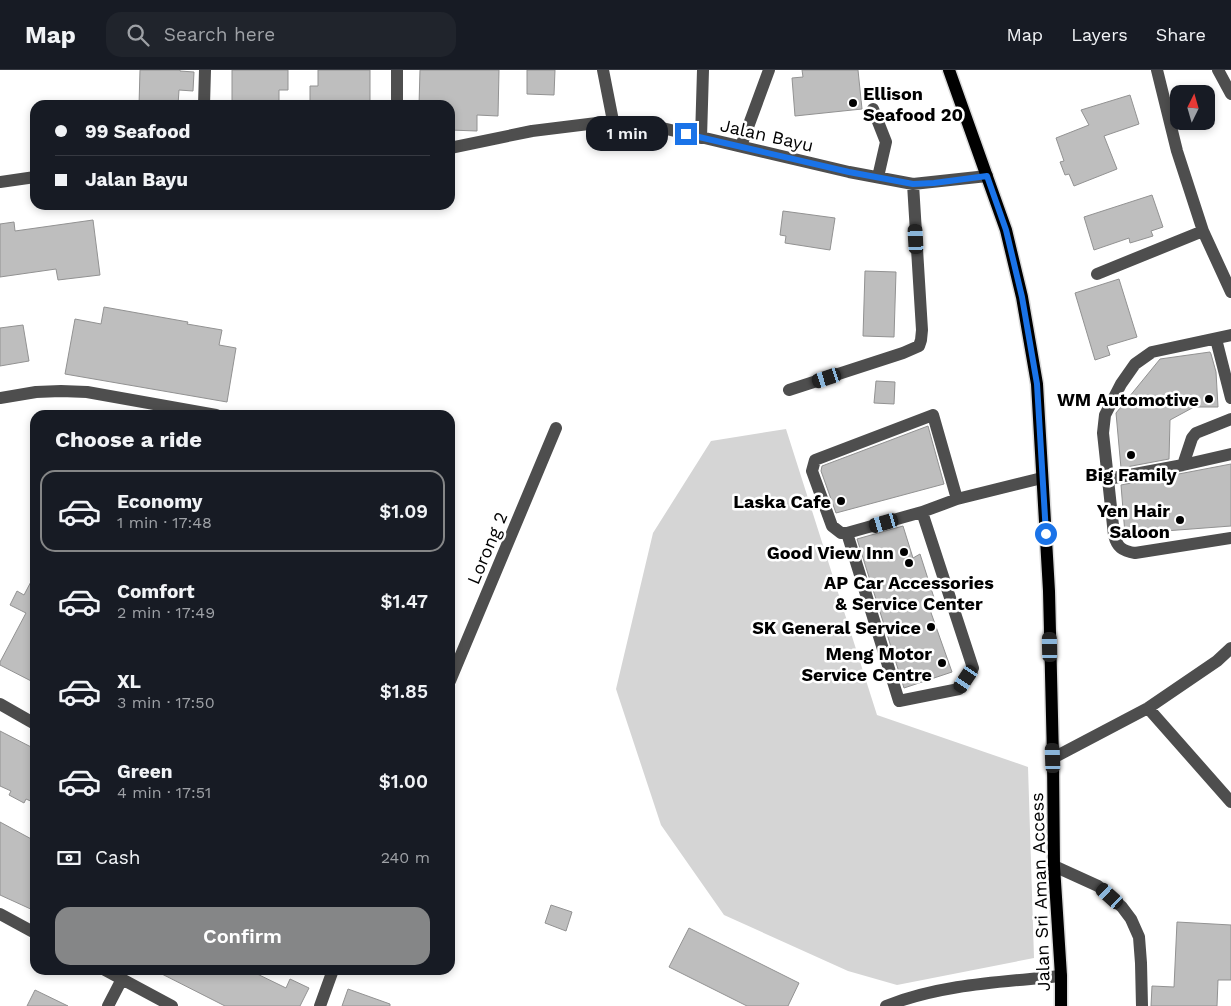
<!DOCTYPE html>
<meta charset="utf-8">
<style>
body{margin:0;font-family:"Work Sans",sans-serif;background:#20242c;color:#f1f3f6;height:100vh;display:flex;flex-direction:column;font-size:19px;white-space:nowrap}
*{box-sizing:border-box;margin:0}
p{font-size:16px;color:#9ea1a6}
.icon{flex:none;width:28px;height:28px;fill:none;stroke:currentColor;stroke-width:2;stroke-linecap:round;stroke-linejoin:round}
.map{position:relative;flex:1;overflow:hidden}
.sheet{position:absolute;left:30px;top:340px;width:425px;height:565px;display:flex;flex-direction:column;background:#171b24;border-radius:15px;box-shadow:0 2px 8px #0003}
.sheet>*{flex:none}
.hud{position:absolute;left:30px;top:30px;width:425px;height:110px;border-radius:15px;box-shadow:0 2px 8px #0003;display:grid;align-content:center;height:110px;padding:0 25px;background:#171b24}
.needle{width:32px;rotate:5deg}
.tools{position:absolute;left:1170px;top:15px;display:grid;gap:10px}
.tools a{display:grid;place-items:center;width:45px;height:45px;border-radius:10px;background:#171b24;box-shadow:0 2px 8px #0003;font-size:25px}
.end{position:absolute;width:22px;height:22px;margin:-11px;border:6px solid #1a73e8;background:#fff;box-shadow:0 0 0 2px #fff}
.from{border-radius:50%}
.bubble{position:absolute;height:35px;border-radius:15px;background:#171b24;box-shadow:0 2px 8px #0003;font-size:16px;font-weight:600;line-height:35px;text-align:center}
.car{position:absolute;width:15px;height:30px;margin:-15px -8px;border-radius:6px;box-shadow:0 0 4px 1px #0007;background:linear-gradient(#222 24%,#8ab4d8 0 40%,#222 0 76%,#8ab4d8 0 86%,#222 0)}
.hud b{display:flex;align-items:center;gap:18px;height:48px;font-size:19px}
.hud b+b{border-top:1px solid #363941}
.hud i{width:12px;height:12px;background:#f1f3f6}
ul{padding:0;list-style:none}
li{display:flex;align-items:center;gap:15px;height:82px;margin:0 10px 8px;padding:0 15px;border:2px solid transparent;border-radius:15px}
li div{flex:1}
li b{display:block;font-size:19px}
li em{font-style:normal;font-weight:600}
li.selected{border-color:#858687}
li>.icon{width:45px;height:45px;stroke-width:1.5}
h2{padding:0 25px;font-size:22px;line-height:60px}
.pay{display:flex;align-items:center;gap:12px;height:55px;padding:0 25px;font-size:19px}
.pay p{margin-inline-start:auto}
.action{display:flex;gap:10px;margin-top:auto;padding:10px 25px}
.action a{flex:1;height:58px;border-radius:15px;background:#858687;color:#fff;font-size:20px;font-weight:600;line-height:58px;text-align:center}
header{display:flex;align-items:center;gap:30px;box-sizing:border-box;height:70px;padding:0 25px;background:#171b24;border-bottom:1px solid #363941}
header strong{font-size:24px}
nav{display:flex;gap:28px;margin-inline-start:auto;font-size:18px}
.search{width:350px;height:45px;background:#20242c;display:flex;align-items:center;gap:12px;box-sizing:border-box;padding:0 18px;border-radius:15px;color:#9ea1a6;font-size:19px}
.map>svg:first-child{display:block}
.green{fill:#d5d5d5}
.building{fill:#bebebe;stroke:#929292}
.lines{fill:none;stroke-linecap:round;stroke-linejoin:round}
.major-casing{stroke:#dbdbdb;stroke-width:15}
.minor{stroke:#4e4e4e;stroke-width:12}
.major{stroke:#000;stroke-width:12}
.route{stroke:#1a73e8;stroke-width:6}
.poi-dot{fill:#000;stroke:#fff;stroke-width:2}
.labels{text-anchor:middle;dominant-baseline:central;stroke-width:5;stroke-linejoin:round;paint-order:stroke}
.poi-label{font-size:18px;font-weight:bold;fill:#000;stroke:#fff;text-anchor:end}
.street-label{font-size:18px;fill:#000;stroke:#fff}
</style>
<header>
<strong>Map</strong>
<div class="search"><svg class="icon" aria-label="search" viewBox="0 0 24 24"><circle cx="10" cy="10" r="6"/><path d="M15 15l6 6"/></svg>Search here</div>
<nav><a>Map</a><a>Layers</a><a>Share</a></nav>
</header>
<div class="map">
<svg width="1231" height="936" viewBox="0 0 1231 936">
<rect width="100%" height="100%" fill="#fff"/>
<path class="green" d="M786 359 877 645 1028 697 1034 888 897 915 848 901 724 845 661 755 616 619 653 463 711 371Z"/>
<path class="building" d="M140 0H180V1L194 2 193 21 179 20 178 35H139Z
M232 0H288V20H279V35H232Z
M318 0H370V35H310V16H318Z
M420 0H499L498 46 477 45V61L450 60V35H419Z
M527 0H555L554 25 527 24Z
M802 0H858L862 39 795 46 792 8 803 7Z
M1130 25 1139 54 1104 66 1117 99 1074 116 1069 104 1065 105 1060 92 1064 91 1056 68 1089 55 1081 40Z
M1152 125 1163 157 1151 161 1153 166 1130 173 1129 168 1094 180 1084 147Z
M783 141 835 148 830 180 785 173 786 166 780 165Z
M93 150 100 205 58 210 56 199 0 207V154L14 152 15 161Z
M865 201 896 202 894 267 863 266Z
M1119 209 1137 267 1107 276 1110 285 1095 290 1075 223Z
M104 237 188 252 187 254 222 260 219 275 236 278 227 332 65 304 75 249 101 254Z
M23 255 29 291 0 296V258Z
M1210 282 1211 284 1216 302 1218 337H1194L1170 350 1169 389 1121 398 1116 343 1160 289Z
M876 311 895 312 894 334 874 333Z
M928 356 944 414 836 443 821 401 822 396Z
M1231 394V456L1125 464 1121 415Z
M903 456 913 488 920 484 936 534 929 537 952 602 904 618 857 469Z
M35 504V613L0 595V592L26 543 10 535 17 521 24 525Z
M0 661 35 679V733L26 729 24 733 9 725 11 721 0 716Z
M0 752 35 771V841L0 825Z
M551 835 572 842 566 861 545 853Z
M1177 852 1231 855V910H1218L1217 936H1151L1152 916 1174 917Z
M689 858 799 913 788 936H747L669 897Z
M154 900H249L286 918 290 909 309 918 300 936H225Z
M348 919 390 934V936H342Z
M35 920 68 936H27Z"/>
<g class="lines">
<defs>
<path id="major" d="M949 0 1006 160 1022 227 1037 314 1049 521 1053 688 1054 796 1061 906V936"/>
</defs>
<use href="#major" class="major-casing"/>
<path class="minor" d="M397 0V35
M603 0 613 51
M1157 0 1177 81 1203 161 1231 222
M1218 0 1231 24
M204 35 205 0
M873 39 886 72 878 107
M701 68 703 0
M741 76 769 0
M450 78 532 61 613 51 658 57 849 102 913 114 987 106
M0 112 35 107
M1097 204 1203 161
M1231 265 1152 282 1135 294 1121 314 1105 345 1103 363 1114 465C1117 477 1122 481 1135 483L1231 468
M1216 269 1231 328
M789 320 903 283 919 276 921 270 922 260 913 114
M0 328 36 322 61 321 87 322 216 345
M1183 395 1192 368 1196 363 1231 349
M1108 409 1183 395 1231 384
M957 429 933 345 815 390 812 401 832 456 841 463H847L922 442 957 429 1042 408
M847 463 899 631 959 619 973 598 922 442
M450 611 556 358
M0 634 35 654
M1148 638 1231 732
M1053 688 1148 638 1217 591 1231 578
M1054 796 1098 816 1122 837 1131 849 1139 867 1141 893 1142 936
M0 844 35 863
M105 900 172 936
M108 936 122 909
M320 936 333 900
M886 936C941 914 1003 912 1061 906"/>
<use href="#major" class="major"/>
</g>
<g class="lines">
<path class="route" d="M686 64 849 102 913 114 934 113 987 106 1006 160 1022 227 1037 314 1046 464"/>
</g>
<g class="poi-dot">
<circle cx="853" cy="33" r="5"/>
<circle cx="1209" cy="329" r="5"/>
<circle cx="1131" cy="385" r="5"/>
<circle cx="841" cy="431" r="5"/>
<circle cx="1180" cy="450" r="5"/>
<circle cx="904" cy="482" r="5"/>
<circle cx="909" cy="493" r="5"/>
<circle cx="931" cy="557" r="5"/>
<circle cx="942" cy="593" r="5"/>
</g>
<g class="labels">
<g class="poi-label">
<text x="863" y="23" text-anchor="start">Ellison<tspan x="863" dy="21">Seafood 20</tspan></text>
<text x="1199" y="329">WM Automotive</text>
<text x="1131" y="404" text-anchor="middle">Big Family</text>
<text x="831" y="431">Laska Cafe</text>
<text x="1170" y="440">Yen Hair<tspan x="1170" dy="21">Saloon</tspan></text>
<text x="894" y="482">Good View Inn</text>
<text x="909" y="512" text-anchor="middle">AP Car Accessories<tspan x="909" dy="21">&amp; Service Center</tspan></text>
<text x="921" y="557">SK General Service</text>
<text x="932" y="583">Meng Motor<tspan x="932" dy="21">Service Centre</tspan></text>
</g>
<g class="street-label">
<text transform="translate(767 65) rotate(13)">Jalan Bayu</text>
<text transform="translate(487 478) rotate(-67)">Lorong 2</text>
<text transform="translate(1040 822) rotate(-92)">Jalan Sri Aman Access</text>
</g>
</g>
</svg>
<div class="tools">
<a><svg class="needle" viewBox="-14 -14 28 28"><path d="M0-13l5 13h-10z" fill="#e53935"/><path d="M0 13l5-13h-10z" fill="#9ea1a6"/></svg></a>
</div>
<i class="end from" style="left:1046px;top:464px"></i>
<i class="end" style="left:686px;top:64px"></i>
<div class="bubble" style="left:586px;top:46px;width:82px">1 min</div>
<i class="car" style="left:916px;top:169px;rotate:357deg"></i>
<i class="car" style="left:827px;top:308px;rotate:252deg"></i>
<i class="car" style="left:884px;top:453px;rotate:254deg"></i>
<i class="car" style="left:1050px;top:577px;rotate:359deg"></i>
<i class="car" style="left:966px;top:609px;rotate:214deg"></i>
<i class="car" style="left:1053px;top:688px;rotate:358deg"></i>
<i class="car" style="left:1110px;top:826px;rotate:312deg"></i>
<div class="hud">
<b><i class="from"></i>99 Seafood</b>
<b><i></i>Jalan Bayu</b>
</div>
<section class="sheet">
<h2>Choose a ride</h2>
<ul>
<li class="selected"><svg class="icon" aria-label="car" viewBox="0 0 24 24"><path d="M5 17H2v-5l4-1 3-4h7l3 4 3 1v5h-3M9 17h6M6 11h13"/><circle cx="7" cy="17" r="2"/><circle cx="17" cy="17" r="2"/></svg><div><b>Economy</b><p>1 min · 17:48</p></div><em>$1.09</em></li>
<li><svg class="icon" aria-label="car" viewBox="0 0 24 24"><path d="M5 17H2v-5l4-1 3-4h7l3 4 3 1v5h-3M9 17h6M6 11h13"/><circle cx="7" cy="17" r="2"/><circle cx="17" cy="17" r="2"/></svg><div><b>Comfort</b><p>2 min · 17:49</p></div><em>$1.47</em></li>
<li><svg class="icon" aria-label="car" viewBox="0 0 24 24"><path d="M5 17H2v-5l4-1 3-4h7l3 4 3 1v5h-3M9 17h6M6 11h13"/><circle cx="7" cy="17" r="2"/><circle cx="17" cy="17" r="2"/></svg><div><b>XL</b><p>3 min · 17:50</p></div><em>$1.85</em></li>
<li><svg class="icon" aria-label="car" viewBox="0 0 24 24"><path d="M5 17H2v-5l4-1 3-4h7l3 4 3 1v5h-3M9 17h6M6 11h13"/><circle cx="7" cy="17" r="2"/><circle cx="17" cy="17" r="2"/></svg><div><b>Green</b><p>4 min · 17:51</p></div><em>$1.00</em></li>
</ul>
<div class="pay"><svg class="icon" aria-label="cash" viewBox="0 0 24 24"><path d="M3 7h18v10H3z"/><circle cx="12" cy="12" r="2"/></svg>Cash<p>240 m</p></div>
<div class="action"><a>Confirm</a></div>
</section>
</div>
